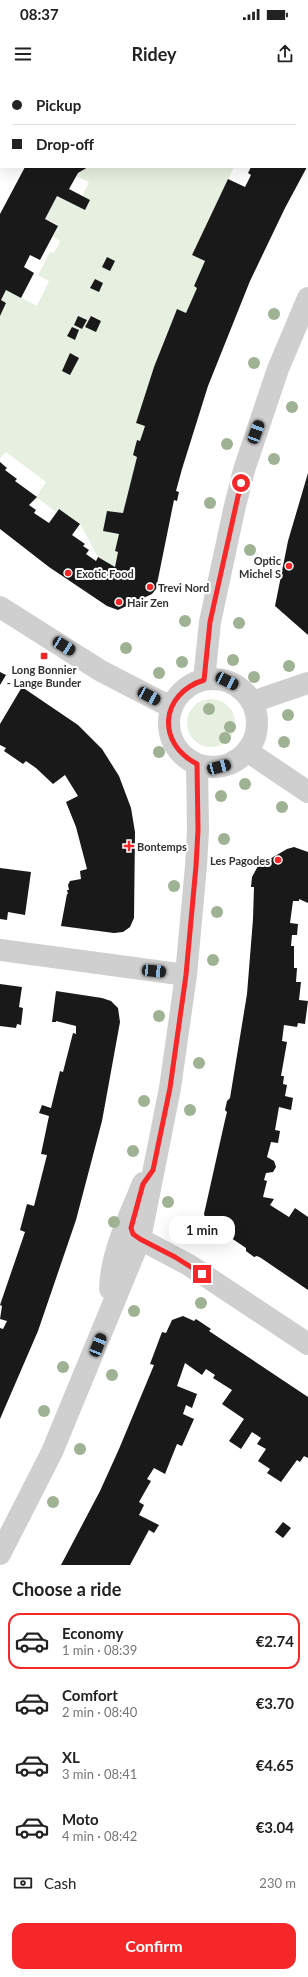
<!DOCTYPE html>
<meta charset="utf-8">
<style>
body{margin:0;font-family:Lato,sans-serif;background:#f6f6f6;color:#222;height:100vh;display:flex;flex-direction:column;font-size:15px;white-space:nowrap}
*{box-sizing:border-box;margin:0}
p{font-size:13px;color:#767676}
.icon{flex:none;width:22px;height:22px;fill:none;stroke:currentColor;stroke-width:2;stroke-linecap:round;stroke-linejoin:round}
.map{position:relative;height:1485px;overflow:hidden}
.details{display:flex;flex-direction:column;background:#fff;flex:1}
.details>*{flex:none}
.guide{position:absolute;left:0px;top:0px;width:308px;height:88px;box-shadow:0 4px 16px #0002;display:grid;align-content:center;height:88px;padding:0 12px;background:#fff}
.end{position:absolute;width:18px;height:18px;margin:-9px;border:5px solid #f62729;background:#fff;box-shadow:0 0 0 2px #fff}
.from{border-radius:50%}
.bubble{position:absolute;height:28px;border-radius:12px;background:#fff;box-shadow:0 4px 16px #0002;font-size:13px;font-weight:700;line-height:28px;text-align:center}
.car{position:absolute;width:12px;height:24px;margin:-12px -6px;border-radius:5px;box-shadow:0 0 3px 1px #0007;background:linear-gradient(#222 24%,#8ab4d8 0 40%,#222 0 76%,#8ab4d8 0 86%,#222 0)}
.guide b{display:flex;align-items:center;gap:14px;height:38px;font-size:15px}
.guide b+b{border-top:1px solid #e0e0e0}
.guide i{width:10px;height:10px;background:#222}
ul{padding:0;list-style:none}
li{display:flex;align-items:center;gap:12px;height:56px;margin:0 8px 6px;padding:0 4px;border:2px solid transparent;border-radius:12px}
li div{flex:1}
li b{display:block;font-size:15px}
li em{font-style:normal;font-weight:700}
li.on{border-color:#f62729}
li>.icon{width:36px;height:36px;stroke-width:1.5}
h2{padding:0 12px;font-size:18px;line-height:48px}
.pay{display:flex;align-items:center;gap:10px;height:44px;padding:0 12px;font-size:15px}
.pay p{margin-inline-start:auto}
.cta{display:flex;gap:8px;margin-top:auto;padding:8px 12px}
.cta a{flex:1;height:46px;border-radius:12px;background:#f62729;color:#fff;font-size:16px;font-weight:700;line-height:46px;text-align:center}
.status{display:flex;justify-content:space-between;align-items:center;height:28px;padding:0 20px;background:#fff;direction:ltr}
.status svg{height:11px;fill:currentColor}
header{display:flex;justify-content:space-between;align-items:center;height:52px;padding:0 12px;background:#fff;font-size:18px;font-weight:700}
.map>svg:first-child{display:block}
.green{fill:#e7f0e0}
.building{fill:#191919}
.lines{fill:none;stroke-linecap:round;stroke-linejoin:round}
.minor{stroke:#cfcfcf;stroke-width:22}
.tree{fill:#9fb293}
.route{stroke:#f62729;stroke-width:5}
.poi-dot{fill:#f62729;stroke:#fff;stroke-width:1.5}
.labels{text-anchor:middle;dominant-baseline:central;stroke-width:4;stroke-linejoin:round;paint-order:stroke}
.poi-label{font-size:11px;font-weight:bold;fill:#323232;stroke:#fff;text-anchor:start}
</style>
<div class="status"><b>08:37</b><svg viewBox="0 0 49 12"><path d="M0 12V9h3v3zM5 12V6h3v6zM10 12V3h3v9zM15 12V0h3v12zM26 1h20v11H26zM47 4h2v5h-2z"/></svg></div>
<header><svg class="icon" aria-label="menu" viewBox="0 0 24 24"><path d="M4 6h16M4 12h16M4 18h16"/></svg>Ridey<svg class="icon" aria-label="share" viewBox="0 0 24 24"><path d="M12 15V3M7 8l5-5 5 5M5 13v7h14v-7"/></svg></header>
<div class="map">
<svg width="308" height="1485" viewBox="0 0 308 1485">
<rect width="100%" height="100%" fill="#fff"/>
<path class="green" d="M129 0H289L290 1H128Z
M87 87H234L192 175 205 181 194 206 197 208 186 233 176 230 154 287 136 343 145 346 140 361H137L133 375 137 377 123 433 107 431 103 451 119 454 115 471 118 472 115 487 98 477 80 444 59 429 56 432 36 417 46 402 6 372 0 378V236L6 223 1 220 6 210 37 226 49 201 38 195 50 172 54 173 60 161 53 157 58 145 45 139 57 116 85 130 90 121 82 116 89 102 76 96Z
M187 643a24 24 0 1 1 48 0a24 24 0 1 1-48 0Z"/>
<path class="building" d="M25 87H88L78 93 69 109 90 120 85 130 57 116 45 139 58 146 40 180 30 175 24 187 34 193 21 218 6 210 1 220 6 223 0 236V134Z
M251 87H307L285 128 250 201 208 306 182 389 176 411 179 412 177 421 174 420 156 509 152 514 118 530 107 526 49 487 0 449V382L7 388 5 390 17 399 15 401 37 417 29 425 36 430 34 433 49 443 59 429 80 444 72 455 85 464 83 466 89 470 86 474 96 481 98 477 115 487 118 472 115 471 119 454 103 451 107 431 123 433 137 377 133 375 137 360 140 361 145 346 136 343 154 287 177 229 186 233 197 208 194 206 205 181 192 175 228 99 245 107 251 95 248 93Z
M107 177 115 181 110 191 102 187Z
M95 199 103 203 99 212 90 208Z
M78 236 87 240 82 249 74 245Z
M91 236 101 241 96 252 85 247Z
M72 247 79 250 75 260 67 256Z
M70 273 79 278 70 295 62 291Z
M308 393V555L275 526 288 461Z
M0 592 6 595 0 605Z
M22 607 78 645 102 669 119 696 131 728 135 752 134 838 130 847 123 852 114 853 61 846 67 814H68L67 810H69L68 805 70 801 81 799 80 791 87 789 76 747 66 722 78 716 65 695 53 704 36 688 26 681 23 684 4 671 6 668 0 665V644Z
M294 767 308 772V823L299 819V821H293L290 843 298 844 297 855H292L291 866H294V888H297L296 902H301L299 920 308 921 305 944 298 943 297 947 284 945 282 961 287 962 281 996H284L283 1004 287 1005 285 1016 293 1018 291 1030 279 1027 275 1050 280 1051 278 1063 271 1062 267 1077 274 1081 276 1087 273 1092 266 1093 264 1100 267 1101 263 1117 274 1119 270 1125 289 1137 295 1128 308 1137V1210L261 1178 257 1176 254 1177 246 1171V1168L206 1141 204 1134 225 1040 227 1032 225 1030 227 1021 230 1018 247 914 253 839 254 807H251L252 797 258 786 287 769Z
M0 788 31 792 25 835 8 832 7 840 0 839Z
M0 904 22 907 19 927 23 928 21 945 17 944 16 948 0 946Z
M56 911 102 918 111 921 118 928 120 942 102 1041 76 1140 38 1251 0 1339V1248L3 1249 7 1241 0 1239 2 1226 0 1225 25 1152 20 1150 27 1124 34 1126 47 1075 41 1074 49 1036 39 1033 42 1025 51 1028 60 991 63 992 73 953 76 954V946L56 941V942H52Z
M183 1236 194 1241 196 1239 211 1249 209 1251 308 1317V1378L304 1376 300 1382 297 1380 281 1402 267 1393 270 1389 258 1381 266 1369 257 1364 261 1358 252 1352 241 1369 229 1361 244 1339 222 1324 232 1310 213 1298 215 1295 206 1289 202 1295 185 1283 177 1306 197 1314 192 1328 186 1325 183 1334 194 1339 182 1366 177 1364 165 1394 154 1388 147 1399 151 1401 139 1422 144 1425 139 1435 159 1445 154 1453 149 1450 130 1485H61L100 1411 119 1369 154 1285 150 1284 162 1252 166 1253 172 1240Z
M283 1442 291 1448 283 1458 275 1452Z"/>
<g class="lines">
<path class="minor" d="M20 1 21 0
M0 39 1 38
M0 527 101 591 161 622 172 624
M169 643a44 44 0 1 1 88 0a44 44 0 1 1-88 0Z
M204 600 210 542 234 430 244 390 278 289 308 218
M252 622 308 603
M247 671 308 712
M0 870 186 895
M131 1149 133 1154 140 1159 189 1185 308 1264
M110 1209C111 1172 130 1136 143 1103
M0 1474 52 1372 140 1159 170 1008 186 895 196 786 198 750 197 684"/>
</g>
<g class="tree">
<circle cx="274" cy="234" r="6"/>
<circle cx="254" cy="283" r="6"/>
<circle cx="292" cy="327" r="6"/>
<circle cx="227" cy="364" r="6"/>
<circle cx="274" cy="379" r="6"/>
<circle cx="210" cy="423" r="6"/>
<circle cx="250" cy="470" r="6"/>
<circle cx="185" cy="541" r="6"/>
<circle cx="239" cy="543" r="6"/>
<circle cx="126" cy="568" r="6"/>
<circle cx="233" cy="580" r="6"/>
<circle cx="182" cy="582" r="6"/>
<circle cx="289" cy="586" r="6"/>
<circle cx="159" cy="593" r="6"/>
<circle cx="254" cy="597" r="6"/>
<circle cx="209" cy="629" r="6"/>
<circle cx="288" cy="635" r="6"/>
<circle cx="230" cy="647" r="6"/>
<circle cx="225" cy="658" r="6"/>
<circle cx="284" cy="662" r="6"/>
<circle cx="159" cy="672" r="6"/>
<circle cx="245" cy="704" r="6"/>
<circle cx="221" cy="716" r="6"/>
<circle cx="282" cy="727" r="6"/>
<circle cx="224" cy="759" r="6"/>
<circle cx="174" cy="806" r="6"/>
<circle cx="217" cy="832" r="6"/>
<circle cx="213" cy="880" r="6"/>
<circle cx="159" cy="936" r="6"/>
<circle cx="199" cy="983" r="6"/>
<circle cx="144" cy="1021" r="6"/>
<circle cx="190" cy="1030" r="6"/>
<circle cx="133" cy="1071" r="6"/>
<circle cx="168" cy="1122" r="6"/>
<circle cx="114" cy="1142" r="6"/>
<circle cx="201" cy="1223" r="6"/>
<circle cx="134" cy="1231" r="6"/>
<circle cx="63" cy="1287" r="6"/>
<circle cx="112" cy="1295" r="6"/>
<circle cx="44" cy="1331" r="6"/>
<circle cx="80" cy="1369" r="6"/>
<circle cx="53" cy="1422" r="6"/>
</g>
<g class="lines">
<path class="route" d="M202 1194 175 1177 140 1159 133 1154 131 1148 143 1104 153 1090 170 1008 186 895 196 786 198 750 197 684C156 663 160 614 204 600L210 542 241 403"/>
</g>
<g class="poi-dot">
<circle cx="289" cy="486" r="4"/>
<circle cx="68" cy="493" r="4"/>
<circle cx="150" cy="507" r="4"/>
<circle cx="119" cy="522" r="4"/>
<rect x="40" y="572" width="8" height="8" rx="2"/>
<path d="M127 760h4v4h4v4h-4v4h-4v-4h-4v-4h4z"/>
<circle cx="278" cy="780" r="4"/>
</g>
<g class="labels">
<g class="poi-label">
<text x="281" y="480" text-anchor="end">Optic<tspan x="281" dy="13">Michel S</tspan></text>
<text x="76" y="493">Exotic Food</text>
<text x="158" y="507">Trevi Nord</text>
<text x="127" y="522">Hair Zen</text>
<text x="44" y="589" text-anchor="middle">Long Bonnier<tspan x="44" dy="13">- Lange Bunder</tspan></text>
<text x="137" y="766">Bontemps</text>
<text x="270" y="780" text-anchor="end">Les Pagodes</text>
</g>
</g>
</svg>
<i class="end from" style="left:241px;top:403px"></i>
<i class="end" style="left:202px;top:1194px"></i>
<div class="bubble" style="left:169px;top:1136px;width:66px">1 min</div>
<i class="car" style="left:256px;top:352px;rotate:20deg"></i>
<i class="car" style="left:64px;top:566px;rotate:122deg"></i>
<i class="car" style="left:227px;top:601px;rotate:116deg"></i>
<i class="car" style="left:149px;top:616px;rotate:118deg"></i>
<i class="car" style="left:219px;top:687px;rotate:75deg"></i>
<i class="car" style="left:154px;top:891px;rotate:95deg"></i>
<i class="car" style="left:98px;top:1265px;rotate:22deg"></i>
<div class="guide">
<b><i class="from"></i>Pickup</b>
<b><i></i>Drop-off</b>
</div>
</div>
<section class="details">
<h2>Choose a ride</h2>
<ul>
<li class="on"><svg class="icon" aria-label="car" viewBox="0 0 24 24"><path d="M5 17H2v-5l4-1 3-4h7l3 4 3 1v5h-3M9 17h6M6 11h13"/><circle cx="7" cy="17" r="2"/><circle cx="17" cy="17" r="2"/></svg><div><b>Economy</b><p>1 min · 08:39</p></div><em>€2.74</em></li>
<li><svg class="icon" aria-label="car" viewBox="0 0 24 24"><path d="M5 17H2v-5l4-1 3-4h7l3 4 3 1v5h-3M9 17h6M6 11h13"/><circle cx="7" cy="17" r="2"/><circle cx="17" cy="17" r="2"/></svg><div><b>Comfort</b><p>2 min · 08:40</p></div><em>€3.70</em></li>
<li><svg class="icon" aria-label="car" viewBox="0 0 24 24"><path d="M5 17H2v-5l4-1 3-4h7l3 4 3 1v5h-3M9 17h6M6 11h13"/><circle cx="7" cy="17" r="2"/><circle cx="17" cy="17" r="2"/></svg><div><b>XL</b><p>3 min · 08:41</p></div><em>€4.65</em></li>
<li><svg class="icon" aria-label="car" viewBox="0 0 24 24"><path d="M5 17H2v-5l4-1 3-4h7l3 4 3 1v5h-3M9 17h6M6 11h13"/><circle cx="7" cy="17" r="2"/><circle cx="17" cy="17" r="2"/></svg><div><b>Moto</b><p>4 min · 08:42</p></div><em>€3.04</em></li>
</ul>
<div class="pay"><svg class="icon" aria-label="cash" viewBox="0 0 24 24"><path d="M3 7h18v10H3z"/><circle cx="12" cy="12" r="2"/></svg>Cash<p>230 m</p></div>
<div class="cta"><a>Confirm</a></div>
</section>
